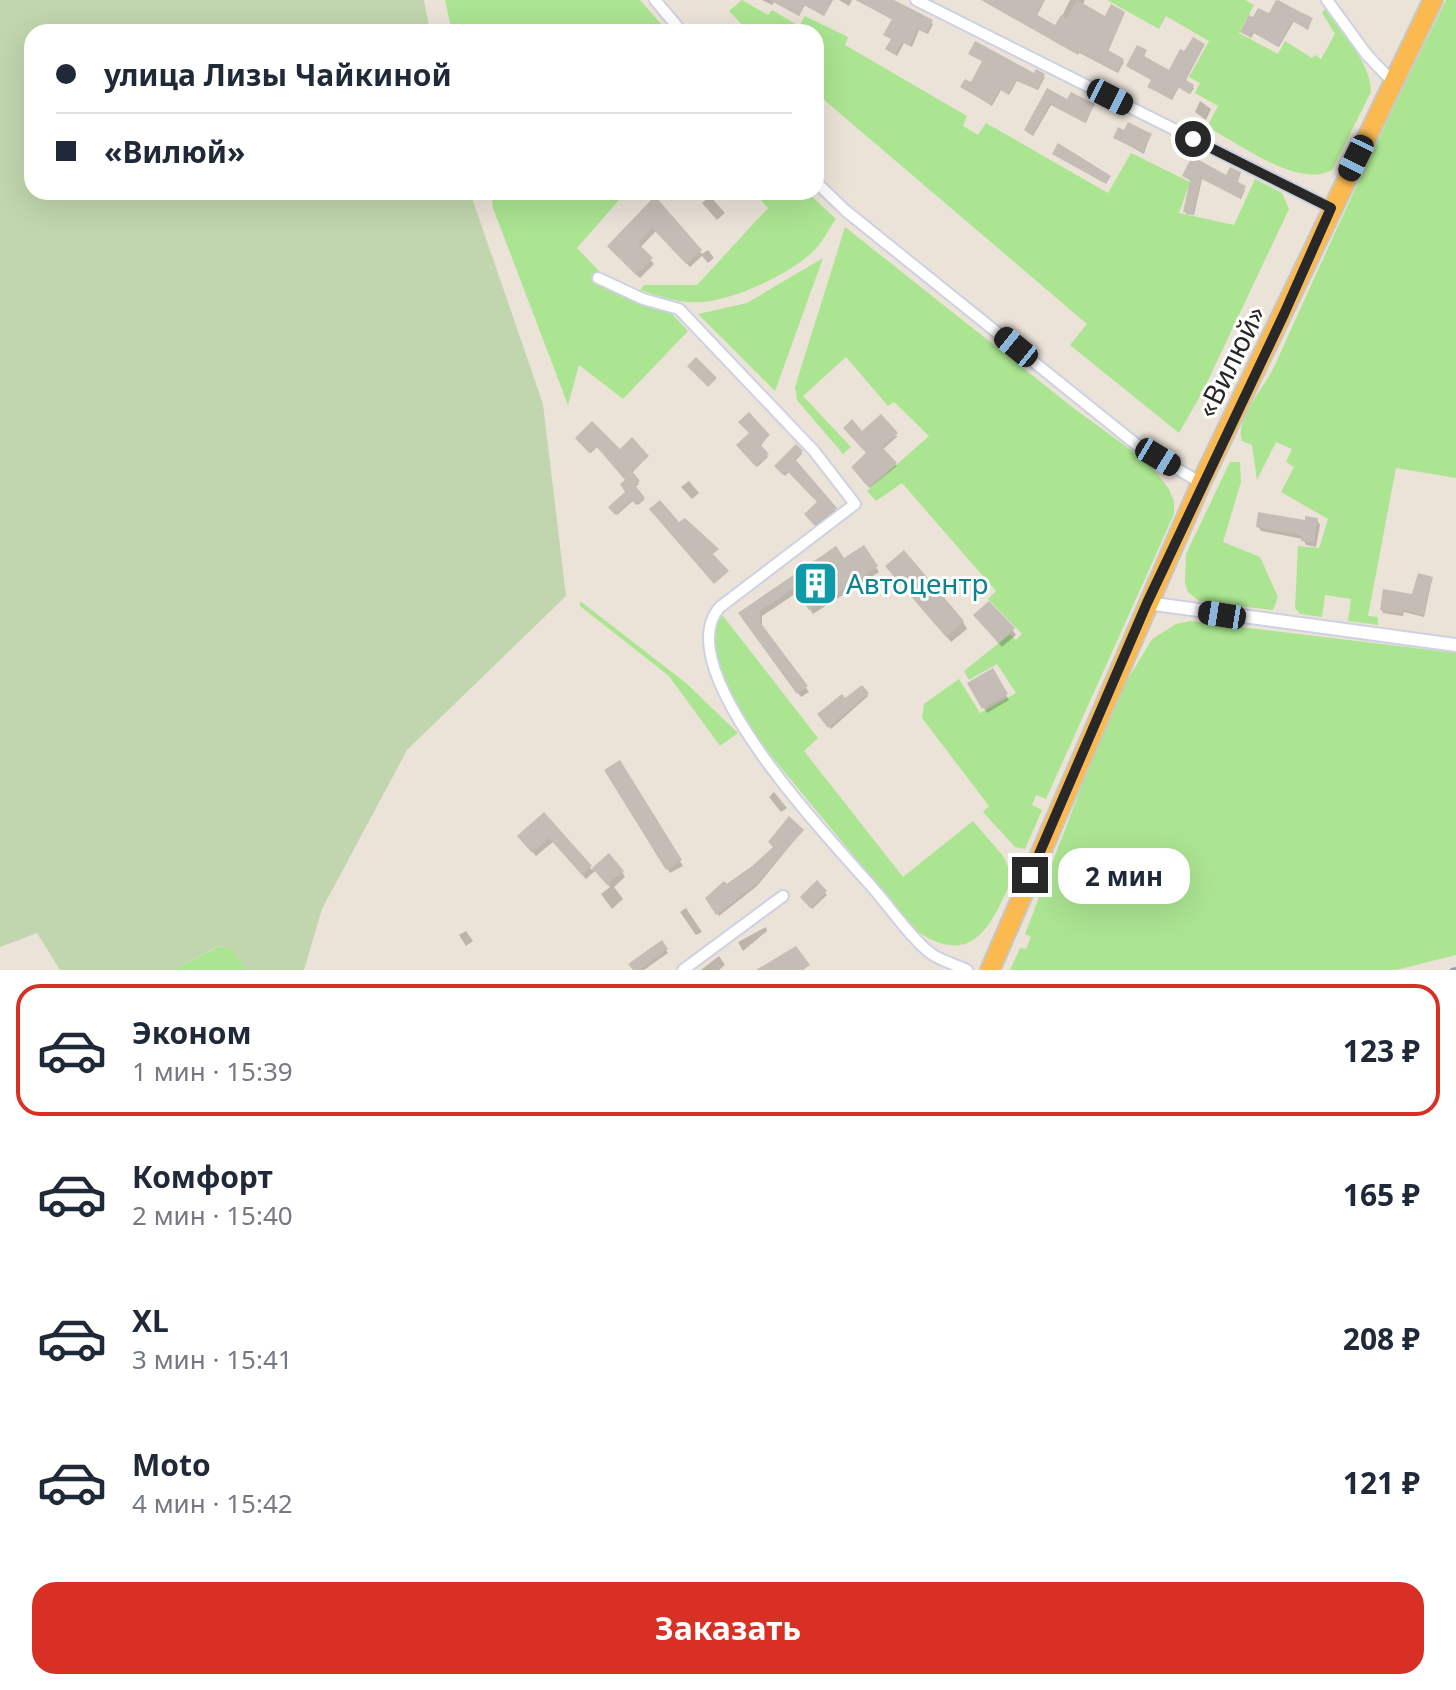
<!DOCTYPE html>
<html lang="ru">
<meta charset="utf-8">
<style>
body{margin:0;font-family:"Noto Sans",sans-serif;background:#f2f2f3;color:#1f2937;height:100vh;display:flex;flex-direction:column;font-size:30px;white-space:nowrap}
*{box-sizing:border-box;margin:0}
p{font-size:26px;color:#747a83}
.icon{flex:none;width:44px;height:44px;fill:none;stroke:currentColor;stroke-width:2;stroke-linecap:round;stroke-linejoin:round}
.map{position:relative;height:970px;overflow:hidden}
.drawer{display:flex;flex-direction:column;background:#fff;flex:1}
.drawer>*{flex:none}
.guide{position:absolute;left:24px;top:24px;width:800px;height:176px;border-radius:24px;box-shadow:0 8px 32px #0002;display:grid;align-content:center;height:176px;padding:0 32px;background:#fff}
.end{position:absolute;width:36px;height:36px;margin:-18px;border:10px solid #282828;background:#fff;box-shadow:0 0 0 4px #fff}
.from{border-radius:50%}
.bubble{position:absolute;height:56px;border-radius:24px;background:#fff;box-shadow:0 8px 32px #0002;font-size:26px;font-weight:700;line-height:56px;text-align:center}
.car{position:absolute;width:24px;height:48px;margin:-24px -12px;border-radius:10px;box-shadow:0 0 6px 2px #0007;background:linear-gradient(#222 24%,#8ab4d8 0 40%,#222 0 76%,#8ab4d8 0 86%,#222 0)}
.guide b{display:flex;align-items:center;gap:28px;height:76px;font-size:30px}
.guide b+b{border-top:2px solid #e0e1e3}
.guide i{width:20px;height:20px;background:#1f2937}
ul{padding:14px 0 0;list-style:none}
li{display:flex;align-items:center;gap:24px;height:132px;margin:0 16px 12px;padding:0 16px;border:4px solid transparent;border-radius:24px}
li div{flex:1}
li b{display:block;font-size:30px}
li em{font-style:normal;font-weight:700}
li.current{border-color:#d93025}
li>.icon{width:72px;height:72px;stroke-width:1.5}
.primary-button{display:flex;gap:16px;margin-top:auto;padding:16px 32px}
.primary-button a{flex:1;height:92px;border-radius:24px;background:#d93025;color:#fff;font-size:32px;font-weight:700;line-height:92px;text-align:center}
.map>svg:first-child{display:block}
.green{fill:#abe591}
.cemetery{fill:#c1d6ae}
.shadow{fill:#0003}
.building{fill:#c3bdb5}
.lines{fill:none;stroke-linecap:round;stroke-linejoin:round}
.minor-casing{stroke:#cdd1e2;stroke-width:14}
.tertiary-casing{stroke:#cdd1e2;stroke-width:16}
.trunk-casing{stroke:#c7c7c7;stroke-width:22}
.minor{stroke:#fff;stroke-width:10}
.tertiary{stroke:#fff;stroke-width:12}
.trunk{stroke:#faba50;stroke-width:18}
.rail{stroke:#9b9eb3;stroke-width:4}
.route{stroke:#282828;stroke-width:10}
.labels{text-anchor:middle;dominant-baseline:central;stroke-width:6;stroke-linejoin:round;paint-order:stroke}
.street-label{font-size:28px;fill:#282828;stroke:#fff}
.culture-label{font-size:28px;fill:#0d838f;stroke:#fff;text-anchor:start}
</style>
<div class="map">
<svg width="1456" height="970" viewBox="0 0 1456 970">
<rect width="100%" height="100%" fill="#ebe3d8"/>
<path class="green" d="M445 0H640L668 32H609L605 28 600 32H452Z
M742 0 768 15 772 10 799 26 805 16 848 37 845 45 967 116 963 126 978 135 986 123 1108 193 1131 153 1190 182 1179 213 1234 225 1255 179 1282 193 1289 209 1203 391 1179 433 1070 345 1087 324 816 93V32H749L729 11Z
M1107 0H1245L1254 5 1239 33 1278 54 1285 41 1312 58 1315 55 1321 59 1335 34 1322 13 1325 9C1341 32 1371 63 1371 92L1332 170C1298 189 1239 143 1207 127L1218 106 1195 93 1200 83 1189 77 1209 41 1166 16 1159 29Z
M1446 0H1456V478L1396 468 1368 616 1378 617V625L1348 621 1351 599 1325 595 1322 617 1300 614 1295 608 1298 546 1319 548 1328 519 1281 492 1294 467 1286 462 1292 449 1276 442 1257 480 1252 445 1242 441C1234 419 1266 386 1275 365 1330 242 1386 121 1446 0Z
M491 192H626L577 248 601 273 595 280 609 291 643 305 669 311 688 331 623 399 579 365 568 405 493 208Z
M754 192H807L836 219C830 227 825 237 819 245 798 271 735 300 702 302 681 304 659 296 640 290L644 285H697L768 208Z
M845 227 1076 410 1149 463 1169 489 1174 501V514L1046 799 1036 795 1032 805 1042 810 1025 849 1015 847 983 812 989 806 922 718 924 704 959 679 980 713 1016 693 997 664 969 680 964 671 1010 634 1016 640 1022 634 988 599 996 591 902 483 876 501 867 491 929 436 894 402 888 406 846 357 803 396 851 447 843 454 797 400 795 387Z
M823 258 775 391 698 314 747 303Z
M1230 462H1240L1241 482 1223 542 1260 557 1278 597 1273 610 1199 601 1188 592 1185 583 1186 554Z
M580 601 686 683 738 733 720 746 669 676 580 606Z
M720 612 818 738 804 751 903 877 973 821 1003 856 1013 877C991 925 974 970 915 930L744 723 718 667 713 629Z
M1190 621 1456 653V955L1396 970H1010L1020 948 1026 949 1031 937 1025 934 1099 741 1125 684 1152 639 1176 624Z
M219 946 231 948 247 970H174Z"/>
<path class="cemetery" d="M0 0H424L430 32H32V192H470L543 404 566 596 407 750 322 909 304 970H247L231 948 218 946 174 970H60L37 933 0 947Z"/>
<path class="shadow" d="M762 0H833L824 16 805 5 799 16 774 2 772 5Z
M839 0H852L849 6Z
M856 0H889L933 24 928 34 919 30 912 47 904 43 897 56 888 49 892 40 885 35 893 20Z
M1033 0H1045L1036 17 1056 28 1070 0H1085L1082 6 1105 19 1124 14 1108 52 1124 62 1118 73 1022 23Z
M1278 0 1312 19 1308 30 1294 21 1279 47 1254 33 1251 38 1244 33 1269 16Z
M1203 45 1185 82 1194 88 1190 94 1179 87 1172 100 1151 88 1153 80 1129 68 1145 52 1144 59 1169 73 1185 54Z
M970 54 1035 76 1045 77 1038 90 1017 81 1009 95 1001 90 992 106 962 87 972 85 984 62Z
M1048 91 1068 102 1093 106 1086 123 1051 105 1033 136 1027 132Z
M1200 101 1211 109 1206 120 1195 112Z
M1150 135 1144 154 1115 138Z
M1239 174 1238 184 1245 190 1241 199 1202 179 1194 215 1186 214 1192 182 1184 176 1227 178Z
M710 196 725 213 717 220 702 203Z
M655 199 702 254 708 250 714 258 708 263 702 256 690 267 656 231 640 248 654 264 640 278 612 251 609 247Z
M862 433 898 436 882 450 897 466 870 488 853 467 869 454Z
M768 436 760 447 768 457 757 467 739 447Z
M578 440 647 457 632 473 639 484 635 487 644 500 638 505 634 500 617 515 612 509 628 492 627 481 598 446 591 453Z
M796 447 802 454 794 462 836 510 816 526 806 515 819 503 789 472 785 476 776 466Z
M689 481 699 493 692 499 681 487Z
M1317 520 1320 525 1316 547 1306 545 1303 539 1261 531 1258 526Z
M863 548 879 572 813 614 798 592 762 616V628L809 692 801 697 741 614Z
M892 574 963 622 967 629 951 642Z
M1432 579 1424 617 1404 612 1403 616 1383 613 1382 610 1413 596Z
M978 620 1013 630 1016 635 1002 647Z
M992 671 1009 700 987 713 970 683Z
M862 688 868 696 831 729 819 714Z
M619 763 683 866 670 873 607 771Z
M774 792 787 808 781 812 769 797Z
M544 815 592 870 609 856 622 872 625 877 614 887 623 899 612 909 601 894 610 887 596 870 586 879 553 842 536 856 523 841Z
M802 831 757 886 719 916 707 898Z
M817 883 827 895 812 909 804 900Z
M686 908 702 932 696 935 680 912Z
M766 927 767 931 743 951 738 942Z
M466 931 473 941 466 946 459 935Z
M661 943 668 953 644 970H635Z
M719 956 725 965 719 970H701Z"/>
<path class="building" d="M770 0H832L824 16 804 5 799 16Z
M856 0H894L933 20 926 33 918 28 910 46 902 42 895 55 885 49 891 39 883 35 892 19Z
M981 0H1044L1036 14 1055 25 1061 15 1067 18 1077 0 1105 16 1111 4 1125 12 1108 50 1124 59 1117 72 1080 52 1078 55Z
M1276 0 1313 18 1307 29 1292 21 1278 47 1253 32 1250 37 1240 32 1249 15 1253 17 1258 8 1269 13Z
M1193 37 1205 44 1186 80 1194 85 1189 94 1178 87 1171 99 1147 87 1151 80 1126 66 1137 45 1147 50 1144 56 1169 70 1180 49 1184 51Z
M975 41 1034 73 1036 69 1045 74 1037 89 1016 80 1008 94 1000 89 991 105 960 87 965 79 971 82 982 61 968 54Z
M1047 88 1067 99 1071 92 1095 104 1085 123 1050 104 1032 135 1024 130Z
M1128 122 1152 134 1143 152 1113 138 1118 127 1124 130Z
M1058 143 1111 176 1106 184 1052 154Z
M1192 156 1226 175 1230 167 1241 172 1238 182 1246 186 1240 198 1201 178 1193 214 1183 212 1190 180 1182 176Z
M655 196 702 250 686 264 652 228 638 243 653 258 636 275 607 246Z
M696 357 717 378 708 387 687 366Z
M749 412 770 435 760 444 769 454 755 466 736 445 749 433 738 422Z
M881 414 898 433 882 447 897 463 868 487 851 467 866 453 843 428 852 419 862 431Z
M592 421 620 449 632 437 649 456 632 471 640 481 635 485 645 498 636 505 632 500 615 515 608 507 625 492 620 484 625 480 596 446 589 453 575 438Z
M796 444 803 451 795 459 837 508 814 525 804 514 817 502 787 471 783 475 774 466Z
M660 500 679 522 685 518 719 549 713 554 729 571 714 584 649 509Z
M1258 512 1305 520V516L1318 518 1314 543 1301 541 1302 535 1256 527Z
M864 545 878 566 861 578 809 610 794 588 760 611V622L808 686 797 694 738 613 836 546 844 558Z
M904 550 964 621 946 637 885 566Z
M1418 573 1433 577 1423 615 1403 610 1402 614 1380 610 1383 589 1412 594Z
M989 601 1015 628 999 643 973 615Z
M993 668 1008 694 982 709 967 683Z
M862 685 869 693 828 728 817 714 842 694 845 698Z
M620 760 682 860 666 870 604 770Z
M544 812 592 866 582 875 549 838 532 853 517 836Z
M789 816 804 830 756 884 716 915 705 898 724 881 727 884 750 868 773 847 768 842Z
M609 853 624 871 607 885 592 868Z
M817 880 827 891 810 908 800 897Z
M662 940 668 949 639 970H633L628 964Z
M796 946 810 965 803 970H756Z"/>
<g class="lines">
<defs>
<path id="minor" d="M655 0 682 32
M916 0 1331 208
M1327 0 1367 55 1393 82
M816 182 846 211 1137 445 1201 483
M598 278 643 299 679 309 814 451 855 504 720 607C665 668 832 841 872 887 889 906 913 941 933 955 943 961 956 965 967 970
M683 970 783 896"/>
<path id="tertiary" d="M1147 603 1456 645"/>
<path id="trunk" d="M990 970 1201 483 1433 0"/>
</defs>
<use href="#minor" class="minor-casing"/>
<use href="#tertiary" class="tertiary-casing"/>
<use href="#trunk" class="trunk-casing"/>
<use href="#minor" class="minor"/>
<use href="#tertiary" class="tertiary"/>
<use href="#trunk" class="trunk"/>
<path class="rail" d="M1452 970 1456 969"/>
</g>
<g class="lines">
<path class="route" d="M1030 875 1147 603 1284 314 1331 208 1193 139"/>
</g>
<defs>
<symbol id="building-square" viewBox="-11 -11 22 22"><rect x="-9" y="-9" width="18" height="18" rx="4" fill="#0f9aa8" stroke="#fff"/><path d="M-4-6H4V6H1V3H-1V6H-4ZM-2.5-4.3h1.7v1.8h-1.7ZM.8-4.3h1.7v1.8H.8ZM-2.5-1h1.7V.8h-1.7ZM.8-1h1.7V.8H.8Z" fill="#fff"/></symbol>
</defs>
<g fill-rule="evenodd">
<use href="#building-square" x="790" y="558" width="51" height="51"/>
</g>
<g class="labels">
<g class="street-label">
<text transform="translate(1230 361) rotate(-64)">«Вилюй»</text>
</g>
<g class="culture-label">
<text x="846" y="583">Автоцентр</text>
</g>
</g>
</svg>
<i class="end from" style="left:1193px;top:139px"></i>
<i class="end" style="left:1030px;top:875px"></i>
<div class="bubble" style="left:1058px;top:848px;width:132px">2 мин</div>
<i class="car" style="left:1110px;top:97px;rotate:117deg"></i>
<i class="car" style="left:1356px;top:158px;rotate:206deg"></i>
<i class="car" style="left:1016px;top:347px;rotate:309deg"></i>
<i class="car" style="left:1158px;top:457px;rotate:121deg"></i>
<i class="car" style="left:1222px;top:615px;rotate:279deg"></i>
<div class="guide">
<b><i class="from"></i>улица Лизы Чайкиной</b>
<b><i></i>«Вилюй»</b>
</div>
</div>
<section class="drawer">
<ul>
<li class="current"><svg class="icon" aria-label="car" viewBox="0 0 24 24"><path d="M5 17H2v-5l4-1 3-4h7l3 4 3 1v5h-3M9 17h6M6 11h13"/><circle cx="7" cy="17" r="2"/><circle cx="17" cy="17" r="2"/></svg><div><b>Эконом</b><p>1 мин · 15:39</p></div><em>123 ₽</em></li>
<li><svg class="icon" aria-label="car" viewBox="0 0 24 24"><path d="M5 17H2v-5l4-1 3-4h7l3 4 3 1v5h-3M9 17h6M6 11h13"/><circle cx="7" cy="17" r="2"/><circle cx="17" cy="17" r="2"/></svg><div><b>Комфорт</b><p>2 мин · 15:40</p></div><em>165 ₽</em></li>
<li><svg class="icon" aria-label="car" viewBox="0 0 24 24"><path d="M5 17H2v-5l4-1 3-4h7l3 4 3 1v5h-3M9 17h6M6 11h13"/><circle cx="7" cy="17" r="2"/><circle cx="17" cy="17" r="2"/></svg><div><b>XL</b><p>3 мин · 15:41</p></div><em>208 ₽</em></li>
<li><svg class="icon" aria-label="car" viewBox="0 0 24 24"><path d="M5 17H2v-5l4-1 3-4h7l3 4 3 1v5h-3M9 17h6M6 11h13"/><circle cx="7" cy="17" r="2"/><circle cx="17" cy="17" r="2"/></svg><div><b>Moto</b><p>4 мин · 15:42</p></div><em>121 ₽</em></li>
</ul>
<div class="primary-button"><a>Заказать</a></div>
</section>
